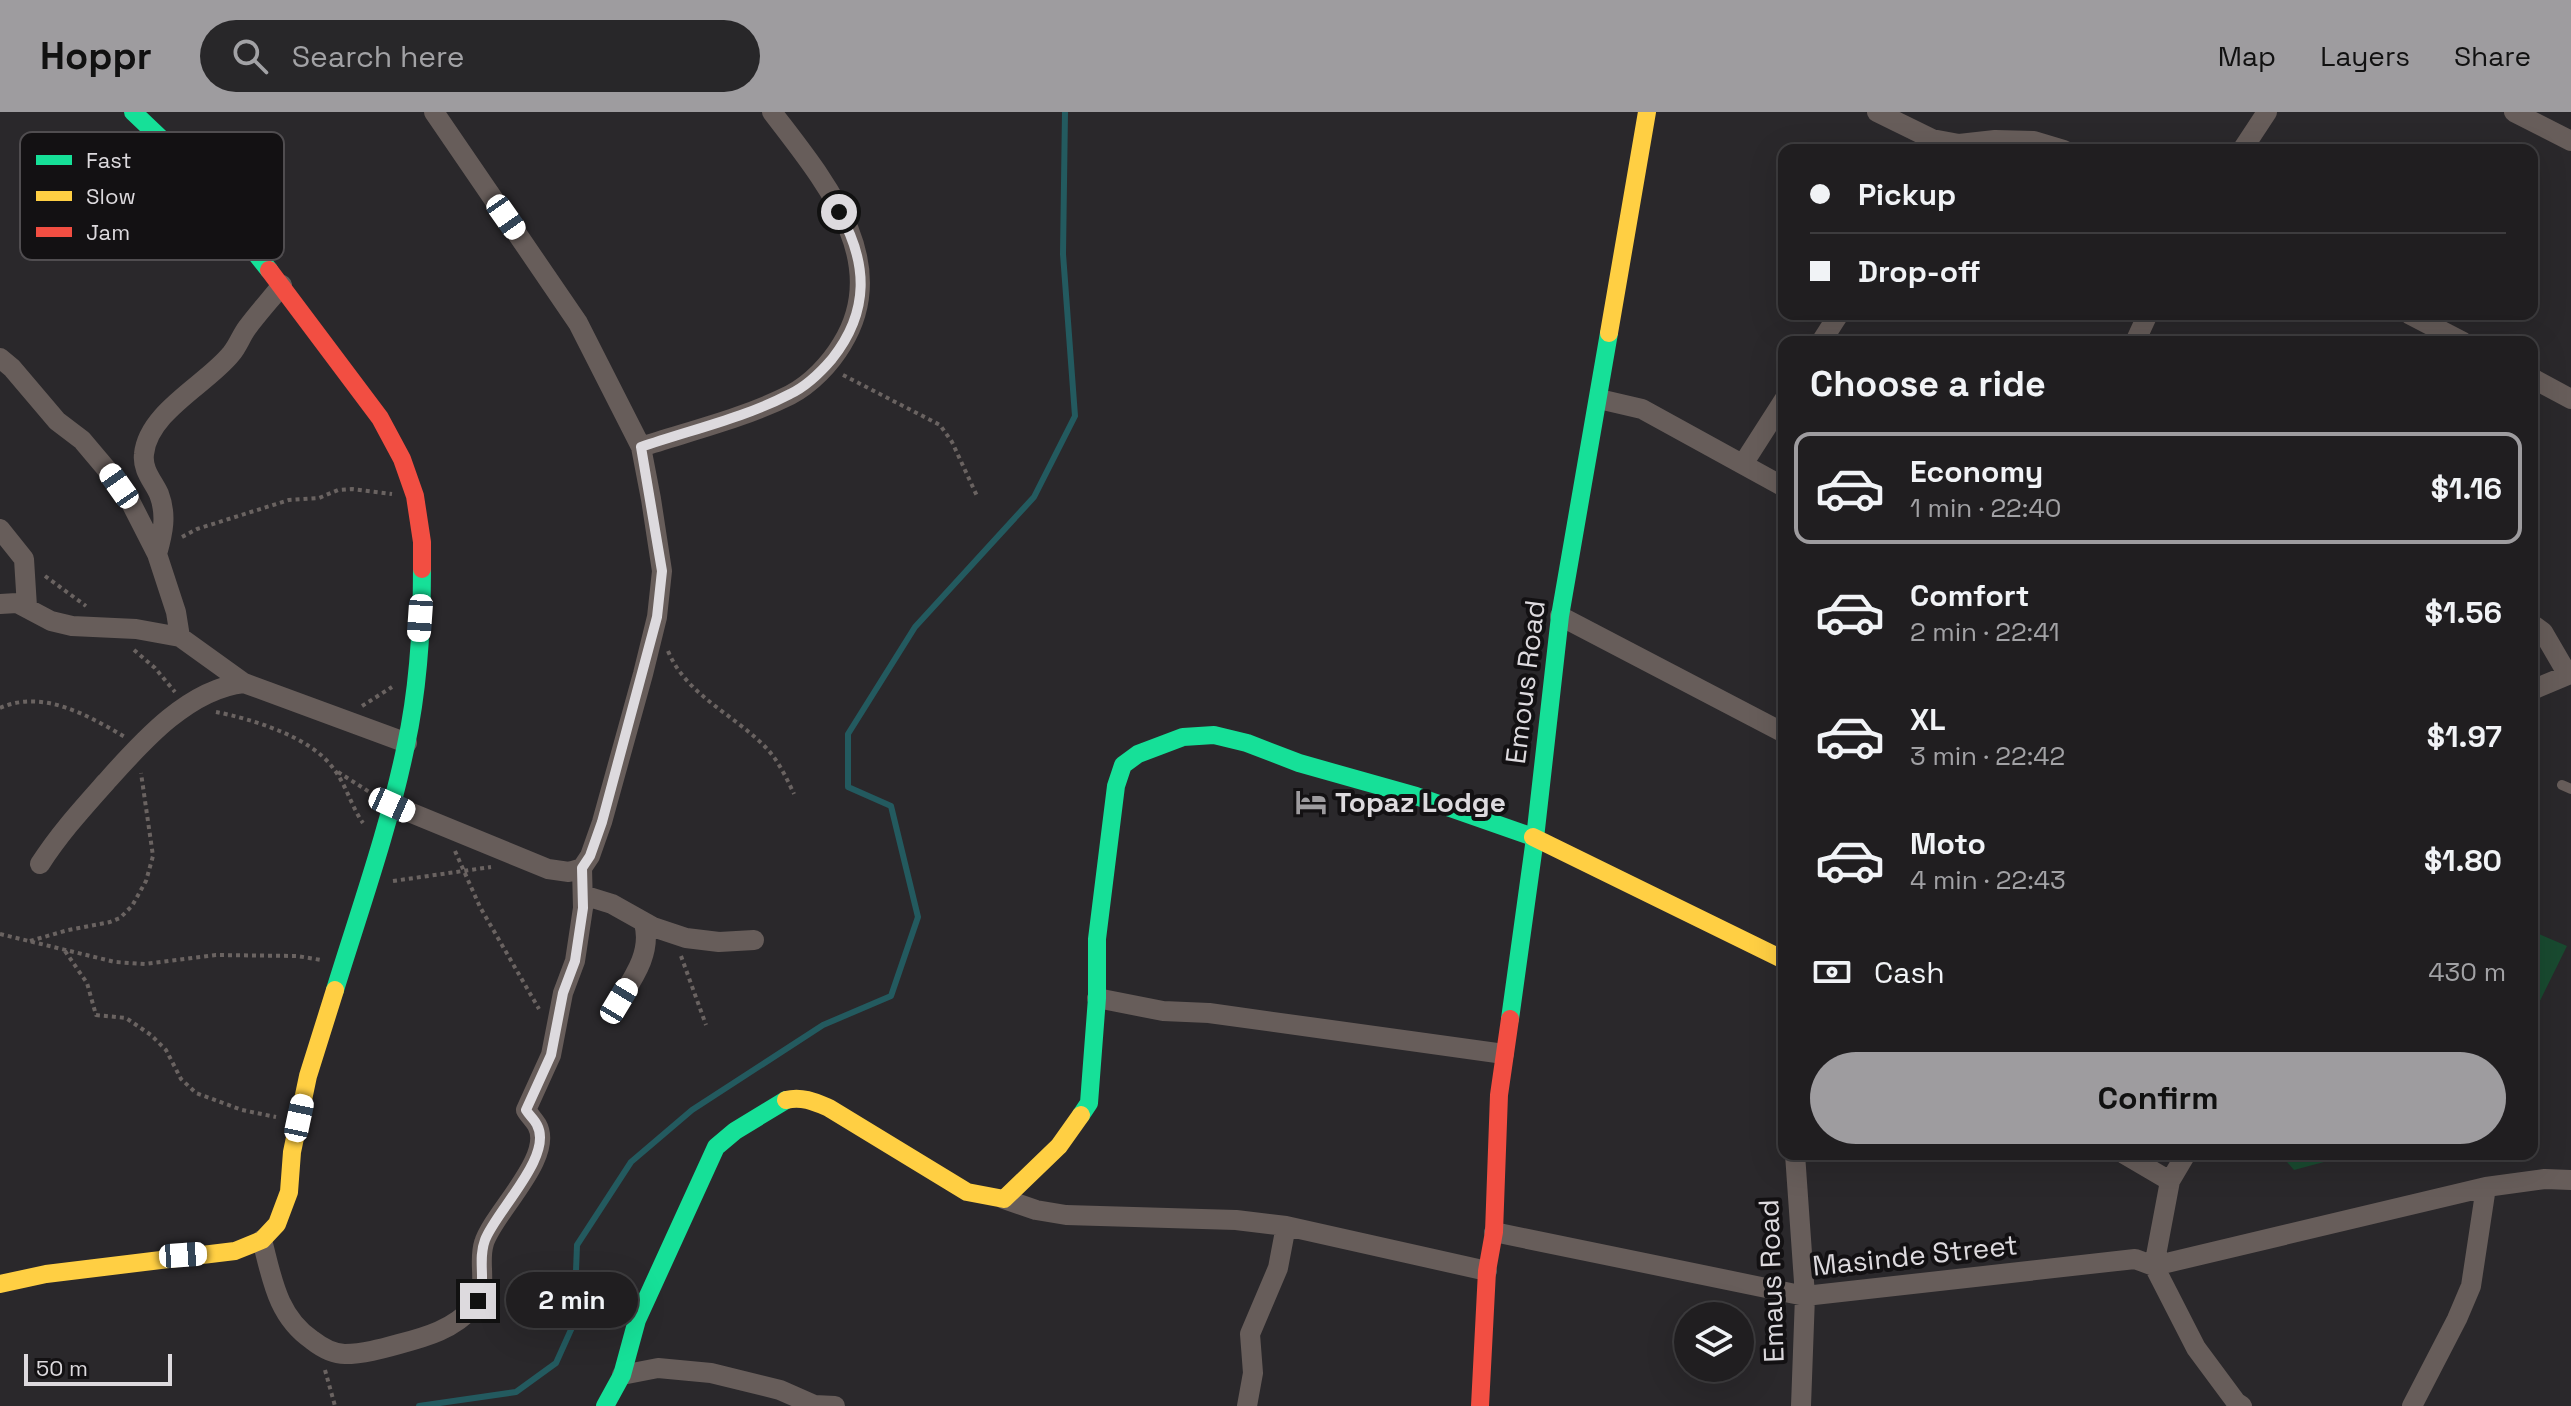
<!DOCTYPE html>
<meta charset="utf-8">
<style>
body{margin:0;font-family:"Space Grotesk",sans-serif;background:#282729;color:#f1f3f6;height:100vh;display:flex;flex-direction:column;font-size:30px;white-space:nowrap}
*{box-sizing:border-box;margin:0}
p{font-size:26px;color:#a2a2a5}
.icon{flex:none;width:44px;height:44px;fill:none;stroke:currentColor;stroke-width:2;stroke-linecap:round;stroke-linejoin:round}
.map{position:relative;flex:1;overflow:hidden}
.panel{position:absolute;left:1778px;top:224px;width:760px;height:824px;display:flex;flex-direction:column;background:#201e20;border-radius:16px;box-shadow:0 8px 32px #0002,0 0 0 2px #3d3c3e}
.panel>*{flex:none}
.guide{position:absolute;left:1778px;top:32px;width:760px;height:176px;border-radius:16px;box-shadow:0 8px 32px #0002,0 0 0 2px #3d3c3e;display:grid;align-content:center;height:176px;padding:0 32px;background:#201e20}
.fabs{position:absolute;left:1674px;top:1190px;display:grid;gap:16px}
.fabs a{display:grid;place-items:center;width:80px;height:80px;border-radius:50%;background:#201e20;box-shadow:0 8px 32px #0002,0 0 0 2px #3d3c3e;font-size:40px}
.scale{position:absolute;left:24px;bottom:20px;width:148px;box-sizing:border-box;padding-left:8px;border:4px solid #dddade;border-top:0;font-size:22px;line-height:28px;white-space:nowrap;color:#dddade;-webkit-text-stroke:6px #131113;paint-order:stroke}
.end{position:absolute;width:36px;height:36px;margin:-18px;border:10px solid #dddade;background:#111;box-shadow:0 0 0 4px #111}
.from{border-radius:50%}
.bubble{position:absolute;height:56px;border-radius:28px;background:#201e20;box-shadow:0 8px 32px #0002,0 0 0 2px #3d3c3e;font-size:26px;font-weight:600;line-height:56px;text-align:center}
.car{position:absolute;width:24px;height:48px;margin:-24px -12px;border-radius:10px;box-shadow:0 0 6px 2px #0007;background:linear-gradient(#fff 24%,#345 0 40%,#fff 0 76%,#345 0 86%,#fff 0)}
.guide b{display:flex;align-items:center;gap:28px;height:76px;font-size:30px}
.guide b+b{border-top:2px solid #3d3c3e}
.guide i{width:20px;height:20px;background:#f1f3f6}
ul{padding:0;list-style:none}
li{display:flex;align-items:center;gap:24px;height:112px;margin:0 16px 12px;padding:0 16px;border:4px solid transparent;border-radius:16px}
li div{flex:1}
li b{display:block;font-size:30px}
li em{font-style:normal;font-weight:600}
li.current{border-color:#9e9c9f}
li>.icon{width:72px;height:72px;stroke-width:1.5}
h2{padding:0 32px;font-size:36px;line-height:96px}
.pay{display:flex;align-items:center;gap:20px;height:88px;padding:0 32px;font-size:30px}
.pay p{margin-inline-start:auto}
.action{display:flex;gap:16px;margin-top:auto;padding:16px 32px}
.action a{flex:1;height:92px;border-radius:48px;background:#9e9c9f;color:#111;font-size:32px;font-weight:600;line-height:92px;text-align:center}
header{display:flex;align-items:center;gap:48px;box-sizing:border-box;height:112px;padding:0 40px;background:#9e9c9f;color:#111}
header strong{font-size:38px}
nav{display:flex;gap:44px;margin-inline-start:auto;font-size:28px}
.search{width:560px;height:72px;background:#282729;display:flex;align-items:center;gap:20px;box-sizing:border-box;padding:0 28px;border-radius:44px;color:#a2a2a5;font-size:30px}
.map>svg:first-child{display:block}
.green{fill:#194a30}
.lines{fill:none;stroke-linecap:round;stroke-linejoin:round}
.stream{stroke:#235a5f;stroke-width:6}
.path{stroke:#6a6361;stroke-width:4;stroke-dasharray:4 4;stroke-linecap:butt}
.lane{stroke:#675d5a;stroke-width:10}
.street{stroke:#675d5a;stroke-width:20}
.fast{stroke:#16e098;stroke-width:18}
.slow{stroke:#ffcf43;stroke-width:18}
.jam{stroke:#f24e42;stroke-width:18}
.route{stroke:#dddade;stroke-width:10}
.labels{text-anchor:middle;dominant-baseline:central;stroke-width:8;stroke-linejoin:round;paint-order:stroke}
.street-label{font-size:28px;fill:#dddade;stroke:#131113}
.poi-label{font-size:28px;font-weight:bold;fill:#dddade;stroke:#131113;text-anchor:start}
.key{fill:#131113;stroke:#504d50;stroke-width:2}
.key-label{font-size:22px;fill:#dddade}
</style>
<header>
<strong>Hoppr</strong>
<div class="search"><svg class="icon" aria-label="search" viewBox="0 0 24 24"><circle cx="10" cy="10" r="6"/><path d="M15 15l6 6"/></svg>Search here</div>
<nav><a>Map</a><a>Layers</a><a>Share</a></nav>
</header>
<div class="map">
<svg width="2571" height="1294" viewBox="0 0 2571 1294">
<rect width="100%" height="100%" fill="#2a282b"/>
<path class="green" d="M2532 819 2567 834 2532 905Z
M2280 1042H2354L2294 1058Z"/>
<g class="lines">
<path class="stream" d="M419 1294 516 1280 556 1251 574 1211 577 1133 631 1050 692 998 823 913 891 884 918 805 891 694 848 675V622L915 515 1034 385 1075 304 1063 142 1065 0"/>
<path class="path" d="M843 263 940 313 952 330 977 384
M182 425 197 417 289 388 319 386 338 378 352 377 392 382
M45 464 86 494
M134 538 155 556 175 580
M668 539C687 585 738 604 769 639 780 652 787 667 794 682
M362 594 392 575
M0 596C43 577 87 603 125 625
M216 600C252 607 311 625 333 656 346 672 351 694 363 711
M338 660 371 681
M455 739 480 795 539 897
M393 769 491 755
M0 822 115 850 145 852 216 843 297 844 321 848
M30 829 68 818 110 810 120 806 132 794 146 769 153 744 141 661
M65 839 87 871 96 903 126 906 151 923 166 938 181 967 196 981 242 998 276 1005
M681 844 706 913
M325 1258 335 1294"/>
<path class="lane" d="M2562 673 2571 677"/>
<path class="street" d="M1877 0 1932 27 1959 32 1995 28 2034 29 2064 38
M2514 0 2571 29
M2242 38 2267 0
M2409 202 2463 230
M1821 230 1839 202
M2135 230 2148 202
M0 246 12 256 57 309 82 328 109 360 130 389 157 442 176 500 180 525
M2532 266 2571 287
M1599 287 1642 297 1784 375
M641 335C690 319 744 306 790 283 811 272 830 252 842 232 894 148 822 66 772 0
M1743 352 1784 288
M0 417 24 447 27 495
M157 442C163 421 167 403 159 382 153 369 142 358 144 342 148 300 207 272 231 242 238 234 241 224 247 216 258 201 271 187 282 173
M0 492 17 491 51 509 72 514 136 517 180 525 244 571 407 631
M1560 504 1784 621
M2532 512 2543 520 2568 563
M2532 578 2568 563
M392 693 548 757 569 760 582 756 590 744 602 710 643 562 657 505 662 459 651 387 641 335 578 211 434 0
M40 752C60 721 82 697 106 670 141 631 188 577 244 571
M583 783 612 792 653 815 686 826 719 830 754 828
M1097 886 1163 899 1209 901 1504 942
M619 889C634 865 652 840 644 811
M1795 1042 1805 1184 1801 1294
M2124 1042 2170 1069
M2186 1042 2170 1069 2154 1154 2486 1075 2545 1067 2571 1068
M1004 1087 1036 1098 1066 1103 1236 1108 1286 1114 1487 1159
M1494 1120 1805 1184 2135 1147 2154 1154 2196 1236 2236 1290 2242 1294
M262 1128C272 1166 277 1204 312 1228 321 1235 332 1242 345 1242 363 1242 381 1237 399 1232 426 1225 454 1217 473 1195 490 1176 477 1152 484 1131 493 1101 555 1045 537 1013 534 1008 529 1003 526 998L551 943 563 881 575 849 583 796 582 756
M622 1263 658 1256 711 1261 780 1278 814 1293 835 1294
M1247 1294 1253 1261 1250 1222 1278 1156 1286 1114
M2412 1294 2457 1207 2471 1174 2486 1075"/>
<path class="fast" d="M133 0 172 37 269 158
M335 878C360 797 389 716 406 633 418 578 422 513 422 457
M1510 907 1535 726 1560 504 1609 221
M1081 1003 1089 991 1097 886V827L1116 674 1123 653 1138 642 1183 625 1214 623 1247 631 1299 651 1416 684 1533 725
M605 1294 622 1263 637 1208 716 1035 735 1019 786 988"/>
<path class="slow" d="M1609 221 1647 0
M1533 725 1784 848
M786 988C802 984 815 990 829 996L967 1080 1004 1087 1059 1034 1081 1003
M0 1172 46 1162 235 1139 262 1128 277 1112 289 1080 292 1040 308 964 335 878"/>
<path class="jam" d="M269 158 380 306 402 347 415 384 422 430V457
M1480 1294 1487 1159 1494 1120 1499 983 1510 907"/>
</g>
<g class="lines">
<path class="route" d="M478 1189C487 1169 477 1149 485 1128 495 1100 554 1044 537 1013 535 1008 529 1003 526 998L551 943 563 881 575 849 583 796 582 756 590 744 602 710 657 505 662 459 641 335C690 318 744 306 790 282 807 274 820 261 832 247 870 199 868 151 839 100"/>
</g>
<defs>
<symbol id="hotel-bare" viewBox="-9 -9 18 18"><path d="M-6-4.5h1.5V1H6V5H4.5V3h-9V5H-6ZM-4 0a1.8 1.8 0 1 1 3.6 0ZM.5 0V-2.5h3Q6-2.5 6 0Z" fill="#9e9c9f" stroke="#131113" stroke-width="2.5" paint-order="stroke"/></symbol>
</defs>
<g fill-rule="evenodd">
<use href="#hotel-bare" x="1289" y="668" width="44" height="44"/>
</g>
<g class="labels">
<g class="street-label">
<text transform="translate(1525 570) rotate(-83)">Emous Road</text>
<text transform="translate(1915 1143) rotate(-6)">Masinde Street</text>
<text transform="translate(1771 1169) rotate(-92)">Emaus Road</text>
</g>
<g class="poi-label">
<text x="1335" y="690">Topaz Lodge</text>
</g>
</g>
<rect x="20" y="20" width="264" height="128" rx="12" class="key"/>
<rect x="36" y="43" width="36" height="10" fill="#16e098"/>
<rect x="36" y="79" width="36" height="10" fill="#ffcf43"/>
<rect x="36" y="115" width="36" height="10" fill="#f24e42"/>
<g class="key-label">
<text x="86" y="56">Fast</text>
<text x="86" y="92">Slow</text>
<text x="86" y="128">Jam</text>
</g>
</svg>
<div class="fabs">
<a><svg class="icon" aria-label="layers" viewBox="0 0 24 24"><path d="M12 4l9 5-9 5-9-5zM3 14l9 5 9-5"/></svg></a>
</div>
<div class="scale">50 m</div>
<i class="end from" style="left:839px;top:100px"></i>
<i class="end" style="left:478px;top:1189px"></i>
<div class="bubble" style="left:506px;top:1160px;width:132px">2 min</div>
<i class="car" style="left:506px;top:105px;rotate:145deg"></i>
<i class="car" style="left:119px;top:374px;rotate:325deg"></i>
<i class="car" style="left:420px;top:506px;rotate:184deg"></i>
<i class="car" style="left:392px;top:693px;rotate:114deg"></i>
<i class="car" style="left:619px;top:889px;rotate:31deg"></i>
<i class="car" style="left:299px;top:1006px;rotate:12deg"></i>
<i class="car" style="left:183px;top:1143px;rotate:86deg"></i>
<div class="guide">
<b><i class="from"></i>Pickup</b>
<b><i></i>Drop-off</b>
</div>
<section class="panel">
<h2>Choose a ride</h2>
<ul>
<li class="current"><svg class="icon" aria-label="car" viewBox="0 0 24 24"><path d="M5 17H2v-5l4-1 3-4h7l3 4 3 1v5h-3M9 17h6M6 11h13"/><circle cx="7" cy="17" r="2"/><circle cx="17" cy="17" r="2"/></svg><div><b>Economy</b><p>1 min · 22:40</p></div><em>$1.16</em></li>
<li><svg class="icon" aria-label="car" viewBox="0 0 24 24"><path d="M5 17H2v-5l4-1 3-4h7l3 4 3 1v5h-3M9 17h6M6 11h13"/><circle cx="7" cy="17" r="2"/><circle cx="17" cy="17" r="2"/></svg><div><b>Comfort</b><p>2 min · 22:41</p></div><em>$1.56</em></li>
<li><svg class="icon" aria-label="car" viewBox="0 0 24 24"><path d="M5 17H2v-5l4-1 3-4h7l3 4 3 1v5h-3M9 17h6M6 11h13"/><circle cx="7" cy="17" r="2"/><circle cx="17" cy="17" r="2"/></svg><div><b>XL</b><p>3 min · 22:42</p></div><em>$1.97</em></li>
<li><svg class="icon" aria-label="car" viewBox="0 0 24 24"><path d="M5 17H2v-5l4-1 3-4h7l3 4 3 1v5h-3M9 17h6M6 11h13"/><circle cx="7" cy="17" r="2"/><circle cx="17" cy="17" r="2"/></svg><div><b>Moto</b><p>4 min · 22:43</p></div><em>$1.80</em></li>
</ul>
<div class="pay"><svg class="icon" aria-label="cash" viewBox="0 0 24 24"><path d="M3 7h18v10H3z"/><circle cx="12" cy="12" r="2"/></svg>Cash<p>430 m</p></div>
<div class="action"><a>Confirm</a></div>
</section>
</div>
